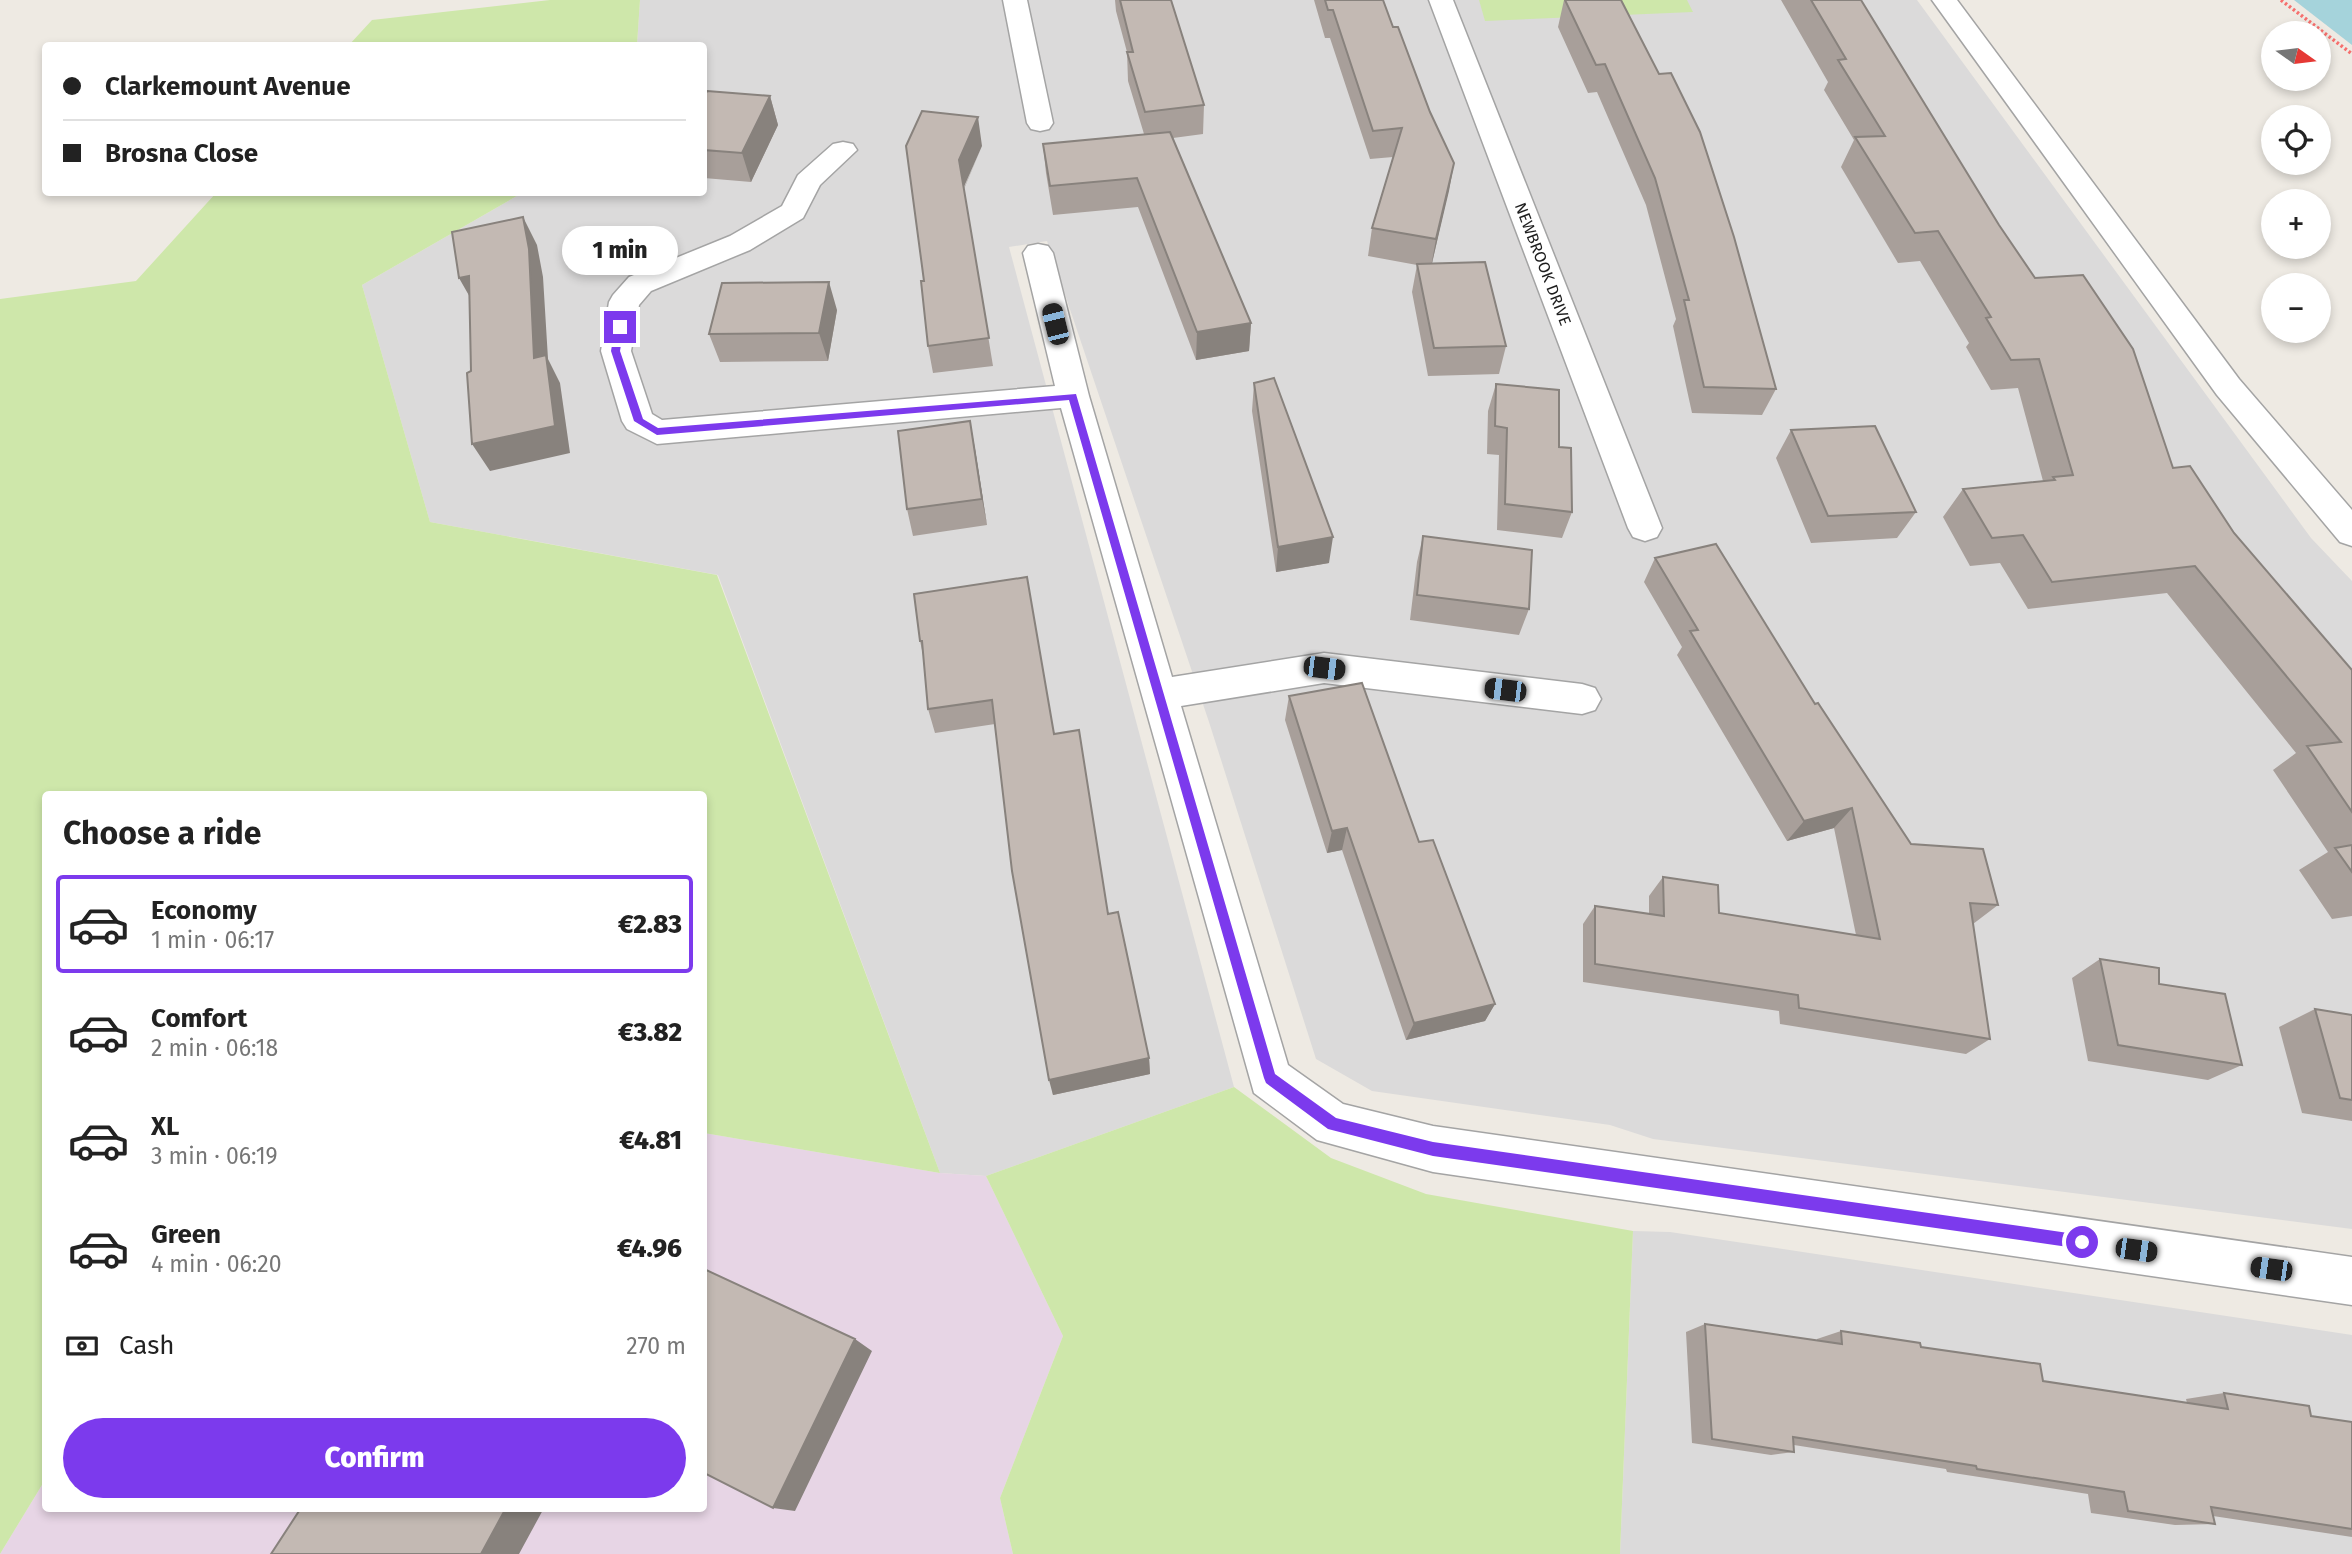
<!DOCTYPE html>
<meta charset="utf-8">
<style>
body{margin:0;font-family:"Fira Sans",sans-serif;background:#f6f6f6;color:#222;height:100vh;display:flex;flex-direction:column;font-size:26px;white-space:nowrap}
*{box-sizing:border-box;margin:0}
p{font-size:23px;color:#767676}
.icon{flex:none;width:38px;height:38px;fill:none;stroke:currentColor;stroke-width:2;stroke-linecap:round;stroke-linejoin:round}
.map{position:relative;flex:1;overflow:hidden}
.panel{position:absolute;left:42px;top:791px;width:665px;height:721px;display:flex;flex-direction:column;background:#fff;border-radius:7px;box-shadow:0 4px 10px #0003}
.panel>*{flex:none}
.hud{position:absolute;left:42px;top:42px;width:665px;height:154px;border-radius:7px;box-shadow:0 4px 10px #0003;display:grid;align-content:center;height:154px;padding:0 21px;background:#fff}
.needle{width:46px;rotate:104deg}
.buttons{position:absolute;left:2261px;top:21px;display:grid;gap:14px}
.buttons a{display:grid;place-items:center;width:70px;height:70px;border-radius:50%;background:#fff;box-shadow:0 4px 10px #0003;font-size:35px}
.end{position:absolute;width:32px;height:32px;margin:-16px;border:9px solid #7c3aed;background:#fff;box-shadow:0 0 0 4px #fff}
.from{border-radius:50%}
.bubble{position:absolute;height:49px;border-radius:24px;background:#fff;box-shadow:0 4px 10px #0003;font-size:23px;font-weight:800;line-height:49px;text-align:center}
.car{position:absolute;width:21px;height:42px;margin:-21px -10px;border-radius:9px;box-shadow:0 0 5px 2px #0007;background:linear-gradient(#222 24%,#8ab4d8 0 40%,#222 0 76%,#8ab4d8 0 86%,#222 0)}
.hud b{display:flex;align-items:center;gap:24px;height:66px;font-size:26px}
.hud b+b{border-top:2px solid #e0e0e0}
.hud i{width:18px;height:18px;background:#222}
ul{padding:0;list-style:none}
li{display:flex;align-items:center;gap:21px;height:98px;margin:0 14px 10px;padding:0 7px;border:4px solid transparent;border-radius:7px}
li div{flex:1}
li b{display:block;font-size:26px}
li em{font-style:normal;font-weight:800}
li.on{border-color:#7c3aed}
li>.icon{width:63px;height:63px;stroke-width:1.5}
h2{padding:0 21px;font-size:32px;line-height:84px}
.pay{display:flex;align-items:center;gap:18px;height:77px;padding:0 21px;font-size:26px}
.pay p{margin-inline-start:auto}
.button{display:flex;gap:14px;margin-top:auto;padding:14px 21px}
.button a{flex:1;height:80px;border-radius:42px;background:#7c3aed;color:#fff;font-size:28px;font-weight:800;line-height:80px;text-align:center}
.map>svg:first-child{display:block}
.residential{fill:#dbdada}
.industrial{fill:#e7d5e5}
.grass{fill:#cee7aa}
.water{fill:#a5d3db}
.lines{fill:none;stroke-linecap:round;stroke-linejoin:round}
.minor-casing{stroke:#a4a4a4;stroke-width:3}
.path{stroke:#f66f6d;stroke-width:3.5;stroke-dasharray:2.5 2.5;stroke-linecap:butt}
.minor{fill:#fff;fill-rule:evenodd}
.wall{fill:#a89f9a}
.shaded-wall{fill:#88827d}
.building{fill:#c3b9b3;stroke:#88827d;stroke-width:2}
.route{fill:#7c3aed}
.labels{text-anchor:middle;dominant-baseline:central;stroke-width:5;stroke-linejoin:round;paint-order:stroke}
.far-street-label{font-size:16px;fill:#1d1d1d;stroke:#fff}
</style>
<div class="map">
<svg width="2352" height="1554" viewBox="0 0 2352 1554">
<rect width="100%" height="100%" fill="#eeeae3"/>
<path class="residential" d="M640 0H1917L2311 538 2352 581V1229L1653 1139 1610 1125 1372 1091 1316 1059 1209 722 1047 241 1009 247 1234 1087 986 1176 940 1173 718 575 430 522 362 285 522 193 704 192V46L637 45Z
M1633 1231 1670 1232 2352 1335V1554H1620Z"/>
<path class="industrial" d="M704 1133 940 1173 986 1176 1063 1336 1000 1498 1013 1554H0L45 1480 46 1508H704Z"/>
<path class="grass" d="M550 0H640L637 45H349L372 20Z
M1479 0H1687L1693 12 1485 21Z
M216 193H522L362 285 430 522 717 575 940 1173 704 1133V794H46L45 1480 0 1554V299L136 281Z
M1234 1087 1331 1158 1426 1194 1633 1231 1620 1554H1013L1000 1498 1063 1336 986 1176Z"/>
<path class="water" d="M2294 0H2352V45Z"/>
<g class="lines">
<defs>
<path id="minor" d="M1003 0H1027L1053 123 1049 129 1040 131 1031 129 1027 123Z
M1429 0H1453L1662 528 1657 537 1645 541 1633 537 1628 528Z
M1932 0H1957L2239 379 2352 510V546L2340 542 2217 395Z
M843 142 853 144 857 150 820 185 803 218 750 250 651 291 639 305 631 351 652 414 662 420 1055 386 1023 253 1028 246 1038 244 1048 246 1053 253 1089 396 1172 677 1324 653 1582 684 1595 688 1601 699 1595 710 1582 714 1324 683 1181 706 1288 1065 1343 1104 1433 1126 2352 1257V1305L1433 1172 1317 1140 1254 1093 1061 408 657 444 627 429 622 421 601 351 609 302 613 295 629 277 730 236 782 206 798 175 833 144Z"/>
</defs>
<use href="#minor" class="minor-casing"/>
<path class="path" d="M2281 0 2352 54"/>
<use href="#minor" class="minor"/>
</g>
<path class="wall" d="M1115 0H1171L1204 105 1203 134 1173 138 1251 323 1249 351 1196 360 1138 207 1053 215 1046 173 1043 144 1144 134 1128 81 1127 52 1116 11Z
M1314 0H1383L1393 27 1430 112 1454 163 1432 264 1506 346 1499 374 1428 376 1412 292 1417 265 1368 256 1372 228 1393 157 1370 159 1330 38H1325Z
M1564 0H1621L1776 389 1762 415 1692 413 1673 326 1676 319 1646 205 1597 92 1588 93 1558 27Z
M1781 0H1861L1999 225 2035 278 2173 468 2234 533 2352 670V916L2332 919 2299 870 2328 852 2273 770 2296 753 2167 593 2028 609 2000 563 1970 566 1943 517 1963 489 2043 481 2018 388 1991 390 1966 347 1969 343 1920 261 1898 263 1841 167 1854 140 1824 90 1828 82Z
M770 96 778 125 751 182 704 178V97Z
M982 146 964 189 993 366 933 373 928 346 924 281Z
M837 310 828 361 720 362 709 334Z
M1254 383 1329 563 1276 572 1252 411Z
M1496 384 1559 447 1572 512 1562 538 1497 530 1499 455 1487 454 1488 411Z
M1791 430 1916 512 1897 538 1811 543 1776 458Z
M975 449 987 525 913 536 907 509Z
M1423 536 1529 609 1519 635 1410 620 1417 562Z
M1655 558 1815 704 1911 844 1998 905 1973 924 1990 1039 1966 1054 1780 1024 1779 1011 1583 982V924L1595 906 1649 914V896L1663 877 1719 913 1856 935 1834 828 1787 841 1677 655 1682 647 1644 582Z
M914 594 1054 734 1149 1058 1150 1074 1053 1095 995 724 935 733 928 709 923 655 920 641Z
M1289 696 1419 842 1495 1004 1485 1021 1406 1040 1342 850 1327 853 1285 720Z
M2100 959 2159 984 2242 1065 2208 1080 2088 1061 2072 978Z
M2315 1009 2352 1015V1121L2302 1113 2279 1027Z
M1705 1324 1817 1341V1339L1841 1331 1921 1347 2043 1381 2187 1403 2186 1399 2224 1393 2311 1416 2352 1422V1537L2213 1516 2215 1524 2175 1525 2091 1513 2088 1494 1947 1472 1946 1469 1794 1445V1452L1771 1455 1692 1443 1686 1332Z"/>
<path class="shaded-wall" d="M770 96 778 125 751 182 742 153Z
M978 117 982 146 963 189 959 160Z
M1454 163 1449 191 1431 267 1436 239Z
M523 217 537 245 543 277 548 359 560 383 570 453 490 471 472 444 534 358Z
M469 276 475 306 459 278Z
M829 282 837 310 828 361 819 333Z
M1251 323 1249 351 1196 360 1197 332Z
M970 421 975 449 987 525 982 499Z
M1333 537 1329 563 1276 572 1278 547Z
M1852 808 1834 828 1787 841 1804 821Z
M1347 828 1342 850 1327 853 1332 831Z
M1495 1004 1485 1021 1406 1040 1414 1023Z
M1149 1058 1150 1074 1053 1095 1049 1080Z
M855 1339 872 1351 795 1511 773 1508Z
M506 1508H544L519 1554H481Z"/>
<path class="building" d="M1120 0H1171L1204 105 1145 112 1127 52H1133Z
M1325 0H1383L1393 27H1398L1430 112 1454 163 1436 239 1372 228 1402 128 1373 131 1333 10H1328Z
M1565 0H1621L1659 74 1671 73 1700 132 1734 237 1776 389 1704 387 1684 300H1689L1655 178 1605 64 1596 65Z
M1811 0H1861L1999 225 2035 278 2083 275 2133 349 2173 468 2190 466 2234 533 2352 670V812L2307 746 2341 742 2195 566 2052 582 2023 535 1992 538 1963 489 2055 480 2053 477 2073 475 2039 359 2011 360 1986 318 1991 317 1938 231 1915 233 1855 137 1885 136 1838 60 1846 59Z
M707 91 770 96 742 153 704 150V97Z
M922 111 978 117 959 160 989 338 928 346 921 281H924L906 146Z
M1170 132 1251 323 1197 332 1137 178 1050 186 1043 144Z
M523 217 529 249 534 358 546 355 555 426 472 444 467 373 471 371 469 276 459 278 452 232Z
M1485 262 1506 346 1434 348 1417 264Z
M829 282 819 333 709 334 722 283Z
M1274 378 1333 537 1278 547 1254 383Z
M1496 384 1559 390V447L1571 448 1572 512 1505 504 1507 428 1495 426Z
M970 421 982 499 907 509 898 431Z
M1875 426 1916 512 1828 516 1791 430Z
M1423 536 1532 550 1529 609 1417 595Z
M1716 544 1815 704 1818 703 1911 844 1983 849 1998 905 1970 903 1990 1039 1799 1008 1798 995 1595 964V906L1664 916 1663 877 1718 885 1719 913 1880 939 1852 808 1804 821 1690 631 1698 630 1655 558Z
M1027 577 1054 734 1079 730 1108 914 1118 912 1149 1058 1049 1080 1012 871 992 700 928 709 922 641H920L914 594Z
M1362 683 1419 842 1433 840 1495 1004 1414 1023 1347 828 1332 831 1289 696Z
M2352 845V872L2335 848Z
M2100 959 2159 968V984L2225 994 2242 1065 2118 1045Z
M2315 1009 2352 1015V1100L2340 1098Z
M704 1269 855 1339 773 1508 704 1473Z
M1705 1324 1842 1344 1841 1331 1920 1343 1921 1347 2040 1364 2043 1381 2228 1409 2224 1393 2309 1406 2311 1416 2352 1422V1529L2211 1507 2215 1524 2128 1511 2124 1492 1977 1469 1976 1466 1793 1437 1794 1452 1712 1439Z
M301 1508H506L481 1554H271Z"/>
<path class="route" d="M620 323 624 327 620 351 643 419 658 428 1076 394 1275 1074 1336 1118 1433 1142 2082 1235 2089 1242 2087 1247 2082 1249 1433 1156 1328 1129 1266 1083 1264 1078 1069 400 657 435 634 421 611 351 615 327Z"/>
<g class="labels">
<g class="far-street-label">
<text transform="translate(1543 264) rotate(69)">NEWBROOK DRIVE</text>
</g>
</g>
</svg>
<div class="buttons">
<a><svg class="needle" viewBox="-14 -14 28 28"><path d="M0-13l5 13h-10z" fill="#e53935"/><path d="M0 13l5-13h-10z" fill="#767676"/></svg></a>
<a><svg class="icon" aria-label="locate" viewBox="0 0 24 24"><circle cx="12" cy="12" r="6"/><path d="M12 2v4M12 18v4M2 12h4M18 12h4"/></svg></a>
<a>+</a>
<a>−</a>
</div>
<i class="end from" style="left:2082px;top:1242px"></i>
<i class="end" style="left:620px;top:327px"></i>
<div class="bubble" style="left:562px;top:226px;width:116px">1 min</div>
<i class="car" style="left:1055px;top:324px;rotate:346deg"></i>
<i class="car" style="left:1324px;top:668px;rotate:97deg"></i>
<i class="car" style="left:1505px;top:690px;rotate:277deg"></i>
<i class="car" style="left:2136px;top:1250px;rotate:98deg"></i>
<i class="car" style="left:2271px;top:1269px;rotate:278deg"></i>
<div class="hud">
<b><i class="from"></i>Clarkemount Avenue</b>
<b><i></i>Brosna Close</b>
</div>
<section class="panel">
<h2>Choose a ride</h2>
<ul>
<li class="on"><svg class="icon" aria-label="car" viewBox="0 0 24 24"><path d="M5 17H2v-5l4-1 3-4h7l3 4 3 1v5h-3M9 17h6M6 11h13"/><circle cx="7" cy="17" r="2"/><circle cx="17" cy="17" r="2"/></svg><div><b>Economy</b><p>1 min · 06:17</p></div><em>€2.83</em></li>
<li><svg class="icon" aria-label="car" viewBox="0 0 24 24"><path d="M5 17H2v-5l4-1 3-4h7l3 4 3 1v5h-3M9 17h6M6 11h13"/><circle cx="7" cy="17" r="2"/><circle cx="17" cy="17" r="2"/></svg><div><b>Comfort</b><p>2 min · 06:18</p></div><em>€3.82</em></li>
<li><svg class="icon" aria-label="car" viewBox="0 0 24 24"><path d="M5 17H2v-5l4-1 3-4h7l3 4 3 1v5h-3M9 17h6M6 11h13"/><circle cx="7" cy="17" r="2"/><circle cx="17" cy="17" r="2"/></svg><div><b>XL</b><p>3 min · 06:19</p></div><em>€4.81</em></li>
<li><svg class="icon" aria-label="car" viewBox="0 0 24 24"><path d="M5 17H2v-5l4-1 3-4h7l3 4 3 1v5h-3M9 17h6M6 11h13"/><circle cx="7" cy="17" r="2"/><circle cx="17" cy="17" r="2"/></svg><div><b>Green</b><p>4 min · 06:20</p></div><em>€4.96</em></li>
</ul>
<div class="pay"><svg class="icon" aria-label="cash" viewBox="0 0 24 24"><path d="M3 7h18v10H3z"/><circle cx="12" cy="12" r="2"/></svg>Cash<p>270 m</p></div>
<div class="button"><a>Confirm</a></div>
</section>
</div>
